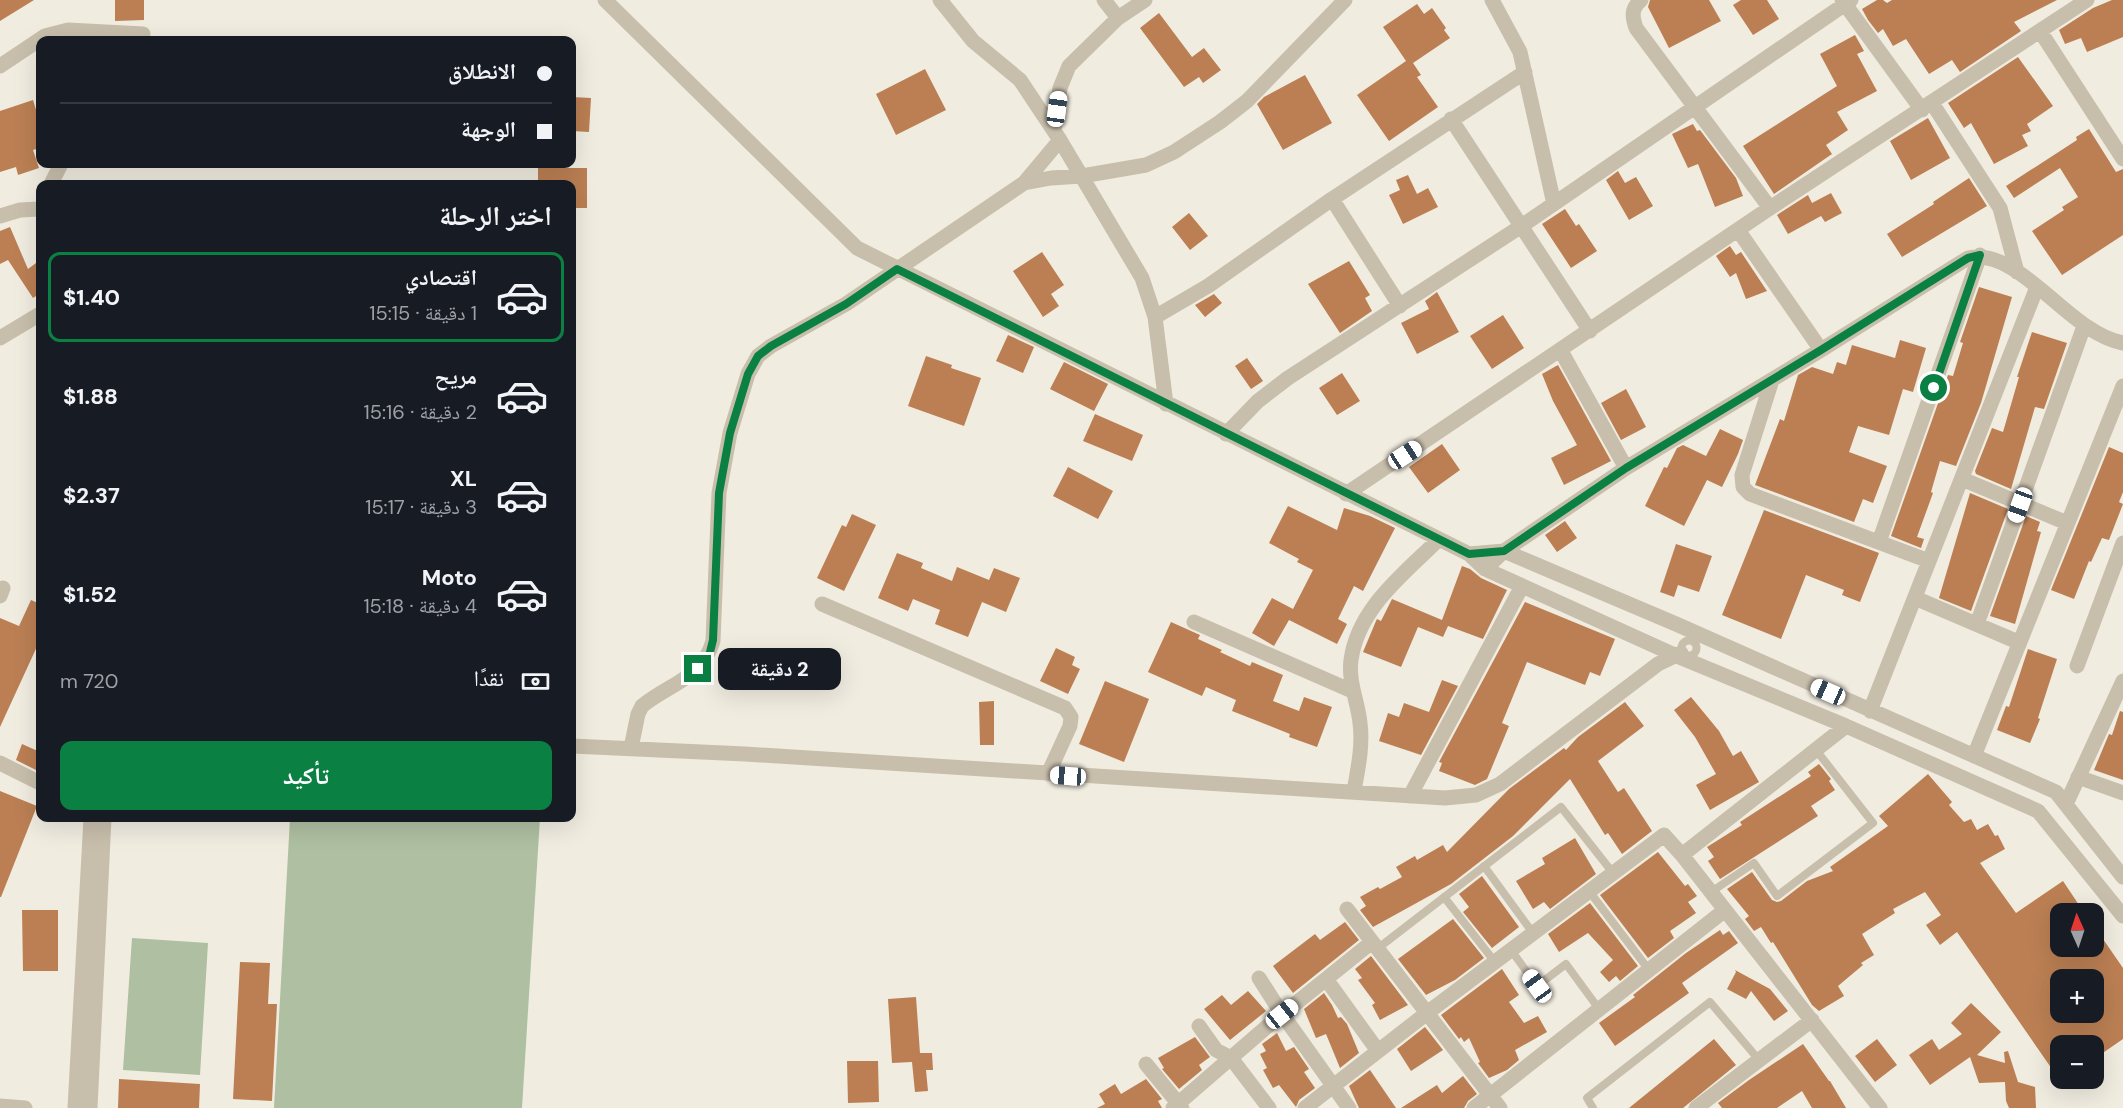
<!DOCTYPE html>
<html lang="ar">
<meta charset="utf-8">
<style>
body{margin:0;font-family:"DM Sans","Noto Naskh Arabic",sans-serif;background:#20242c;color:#f1f3f6;direction:rtl;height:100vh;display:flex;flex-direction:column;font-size:22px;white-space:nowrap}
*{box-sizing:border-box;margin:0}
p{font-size:20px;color:#9ea1a6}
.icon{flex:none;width:33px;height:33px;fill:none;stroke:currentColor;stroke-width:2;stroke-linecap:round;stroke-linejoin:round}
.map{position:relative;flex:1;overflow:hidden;direction:ltr}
.drawer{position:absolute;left:36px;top:180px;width:540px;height:642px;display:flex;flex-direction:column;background:#171b24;border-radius:12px;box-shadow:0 6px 24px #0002;direction:rtl}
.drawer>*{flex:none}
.banner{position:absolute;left:36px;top:36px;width:540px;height:132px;border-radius:12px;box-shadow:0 6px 24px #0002;direction:rtl;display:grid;align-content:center;height:132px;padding:0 24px;background:#171b24}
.needle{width:39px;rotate:357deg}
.fabs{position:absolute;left:2050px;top:903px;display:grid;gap:12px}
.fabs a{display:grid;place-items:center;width:54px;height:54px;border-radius:12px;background:#171b24;box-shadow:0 6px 24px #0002;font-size:30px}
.end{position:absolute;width:27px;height:27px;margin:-14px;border:8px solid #0b8043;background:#fff;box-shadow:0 0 0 3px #fff}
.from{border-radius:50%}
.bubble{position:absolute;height:42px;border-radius:12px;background:#171b24;box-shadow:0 6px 24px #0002;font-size:20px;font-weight:800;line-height:42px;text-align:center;direction:rtl}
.car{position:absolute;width:18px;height:36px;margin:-18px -9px;border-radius:8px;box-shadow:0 0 4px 2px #0007;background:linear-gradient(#fff 24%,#345 0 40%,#fff 0 76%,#345 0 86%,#fff 0)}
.banner b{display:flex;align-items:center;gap:21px;height:57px;font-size:22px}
.banner b+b{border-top:2px solid #363941}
.banner i{width:15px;height:15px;background:#f1f3f6}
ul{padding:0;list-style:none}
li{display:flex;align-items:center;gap:18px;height:90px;margin:0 12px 9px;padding:0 12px;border:3px solid transparent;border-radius:12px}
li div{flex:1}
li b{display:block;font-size:22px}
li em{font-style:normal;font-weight:800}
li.on{border-color:#0b8043}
li>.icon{width:54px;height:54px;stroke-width:1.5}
h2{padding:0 24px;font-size:27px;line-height:72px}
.pay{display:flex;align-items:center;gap:15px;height:66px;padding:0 24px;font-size:22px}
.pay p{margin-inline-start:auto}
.action{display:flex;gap:12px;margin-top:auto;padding:12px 24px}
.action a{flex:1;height:69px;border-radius:12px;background:#0b8043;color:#fff;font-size:24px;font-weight:800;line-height:69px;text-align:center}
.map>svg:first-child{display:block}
.green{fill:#afbfa1}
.building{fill:#bb7f53;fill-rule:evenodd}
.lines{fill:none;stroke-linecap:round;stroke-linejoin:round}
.service{stroke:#c8beac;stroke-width:8}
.minor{stroke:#c8beac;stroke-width:15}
.route{stroke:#0b8043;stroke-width:8}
</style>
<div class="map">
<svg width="2123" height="1108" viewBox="0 0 2123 1108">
<rect width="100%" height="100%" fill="#f1ece0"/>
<path class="green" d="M290 818H540L522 1108H274Z
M132 938 208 943 200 1075 123 1070Z"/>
<path class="building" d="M0 0H34L0 21Z
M115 0H144V20L115 21Z
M1650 0H1709L1721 21 1669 48 1648 7Z
M1741 0H1767L1779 19 1753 35 1733 5Z
M1877 0H1883L1887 3 1892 0H2057L2014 22 2021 31 1960 72 1952 60 1929 74 1906 39 1893 46 1883 29 1878 33 1868 20 1862 9Z
M2112 0H2123V37L2087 52 2081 38 2065 44 2059 30 2093 8Z
M1417 4 1424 14 1432 8 1446 28 1444 30 1450 38 1413 63 1421 75 1417 77 1438 107 1389 141 1357 95 1406 61 1383 27Z
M1159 13 1192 57 1204 48 1221 70 1203 83 1199 77 1184 87 1140 28Z
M1855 35 1864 51 1857 54 1877 91 1837 112 1848 130 1826 145 1832 154 1774 194 1743 146 1837 86 1820 54Z
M2018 57 2053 106 2027 124 2031 131 2022 135 2028 146 1994 164 1971 123 1964 128 1948 103Z
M925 69 946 110 896 135 876 94Z
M1305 75 1332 123 1283 150 1257 104 1264 97Z
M572 97 591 98 589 132 572 131Z
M33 100 37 113 40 112V148L33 150 39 168 18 175 16 167 0 172V111Z
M1928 118 1950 158 1911 180 1890 141Z
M1693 124 1697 131 1700 130 1736 178 1743 196 1715 207 1698 164 1688 168 1672 134Z
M2089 129 2116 172 2123 169V235L2062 275 2032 231 2064 210 2062 207 2078 197 2060 168 2014 198 2006 186 2077 140 2076 137Z
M538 168H587V208H572V184H538Z
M1618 171 1625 183 1636 177 1653 206 1629 220 1606 180Z
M1408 175 1417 194 1428 188 1438 207 1403 224 1389 195 1400 190 1396 180Z
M1969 178 1987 206 1902 257 1887 234 1934 204 1933 202Z
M1831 193 1842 213 1825 222 1821 216 1788 234 1777 215 1808 195 1812 203Z
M1565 209 1576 226 1579 224 1597 251 1571 268 1542 224Z
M1189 213 1208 236 1190 250 1172 227Z
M10 227 28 269 40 260V290L37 292 39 294 33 298 8 260 0 264V231Z
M1730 246 1736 255 1741 252 1767 291 1746 299 1736 273 1730 277 1716 256Z
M1042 252 1064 285 1051 294 1059 306 1043 317 1013 271Z
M1349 261 1370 295 1365 298 1372 311 1340 333 1308 284Z
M1979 287 2012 297 1981 403 1956 466 1940 461 1931 492 1933 493 1917 537 1924 539 1921 548 1891 536 1948 375 1953 376 1963 343 1960 342Z
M1437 292 1459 332 1417 354 1401 323 1429 309 1425 301Z
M1214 294 1222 303 1205 317 1195 305Z
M1503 315 1524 348 1492 369 1470 336Z
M2032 332 2067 343 2044 409 2035 407 2011 489 1976 474 1975 471 1992 428 2003 432 2019 377H2017Z
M1008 335 1034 347 1023 373 996 361Z
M1900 340 1926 348 1913 392 1903 389 1889 435 1858 426 1849 452 1887 466 1873 503 1863 499 1854 522 1755 485 1780 419 1784 421 1798 375 1812 367 1833 374 1837 362 1846 365 1852 345 1895 358Z
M926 356 952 365 951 368 981 378 964 426 908 406Z
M1247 358 1263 381 1251 389 1235 366Z
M1064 362 1108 384 1094 411 1050 389Z
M1558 365 1611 461 1564 485 1551 458 1577 445 1553 401 1542 374Z
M1342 373 1360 401 1337 415 1319 388Z
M1626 389 1646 427 1621 440 1601 403Z
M1095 414 1143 435 1132 461 1083 441Z
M1720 429 1743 440 1738 454 1722 487 1707 480 1684 526 1645 506 1664 467 1667 468 1677 448 1683 445 1706 456Z
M1442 444 1460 470 1428 493 1409 467Z
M2109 447 2123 453V492L2119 502 2123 504 2109 540 2102 538 2091 562 2089 561 2074 599 2051 590Z
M1068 467 1113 491 1098 519 1053 496Z
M1970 493 2008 509 1971 611 1939 598Z
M1288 506 1337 530 1344 508 1370 516 1395 528 1363 591 1354 586 1338 619 1347 624 1337 644 1289 620 1274 646 1252 633 1272 598 1293 609 1313 570 1297 562 1299 559 1269 543Z
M1764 510 1879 553 1860 602 1842 595 1844 590 1806 575 1781 639 1722 615Z
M852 514 876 525 844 591 817 578 842 525 846 527Z
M2026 516 2040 522 2037 531 2041 532 2015 624 1990 616Z
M1565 521 1577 538 1557 552 1545 535Z
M1676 544 1712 556 1699 592 1678 585 1674 597 1660 592Z
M897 553 923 563 921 568 952 581 957 567 989 580 994 568 1020 578 1006 612 982 602 968 637 935 624 940 610 913 599 908 611 878 598Z
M1462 566 1470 569 1481 578 1507 590 1483 639 1448 626 1443 637 1418 627 1401 667 1363 652 1376 621 1377 619 1381 621 1392 599 1442 620Z
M31 600 40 604V640L0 727V618L19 626Z
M1525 602 1615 639 1600 676 1590 672 1585 685 1527 662 1502 723 1509 726 1487 779 1475 785 1439 771 1442 763 1439 762Z
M1171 622 1200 635 1198 639 1222 650 1220 652 1250 666 1252 662 1283 675 1273 701 1299 711 1304 697 1332 707 1317 747 1289 737 1290 734 1232 711 1236 700 1206 687 1202 696 1148 672Z
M1056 648 1075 657 1072 665 1080 669 1068 694 1040 681Z
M2028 649 2057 659 2038 718 2040 719 2030 743 1997 730 2006 706 2009 707Z
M1442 680 1458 686 1421 755 1379 741 1388 713 1399 717 1404 703 1429 712Z
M1105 681 1149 699 1124 762 1079 744Z
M1691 697 1719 731 1733 756 1741 751 1759 782 1710 810 1696 785 1716 774 1695 737 1674 710Z
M994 701V745H980L979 702Z
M1625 702 1644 726 1598 761 1618 792 1624 788 1652 831 1622 854 1608 833 1605 835 1570 779 1513 836 1451 884 1373 927 1360 910 1366 906 1360 897 1378 887 1380 889 1402 877 1396 867 1415 856 1417 860 1443 845 1447 852 1509 789 1564 748 1566 750 1578 737Z
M2120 711 2123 712V780L2094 770 2109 734 2112 735Z
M22 744 40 752V772L16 760Z
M1819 764 1831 779 1829 781 1835 790 1811 806 1818 816 1720 879 1708 861 1714 857 1707 847 1742 825 1740 822 1811 776 1808 772Z
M1928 774 1952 802 1949 805 1964 822 1971 819 1977 830 1988 824 1995 836 1998 835 2005 849 1980 863 2016 913 2063 881 2085 914H2061V946H2094V926L2123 968V1039L2094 1059V1046H2061V1082L1957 932 1940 945 1926 925 1941 915 1925 892 1893 909 1895 913 1862 934 1874 955 1861 963 1863 965 1838 986 1844 996 1819 1011 1812 1005 1773 942 1771 943 1761 927 1754 931 1745 919 1749 916 1727 889 1752 872 1772 900 1777 902 1781 901 1807 881 1833 871 1830 867 1888 826 1879 816ZM2061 980H2094V1012H2061Z
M0 791 37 806 1 897H0Z
M1575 838 1596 874 1550 909 1544 902 1533 909 1516 881 1545 864 1542 858Z
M1658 852 1685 886 1688 884 1697 896 1688 902 1696 913 1670 931 1674 938 1648 958 1600 895Z
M1482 876 1519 927 1492 948 1463 912 1469 907 1459 894Z
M1590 903 1638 966 1620 981 1616 976 1609 982 1600 972 1613 960 1588 933 1559 952 1548 934Z
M22 910H58V971H23Z
M1453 919 1484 958 1455 980 1426 995 1398 959Z
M1345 922 1359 940 1293 993 1273 966 1315 934 1320 940Z
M1720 930 1723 935 1729 931 1738 943 1682 983 1689 993 1615 1046 1599 1023 1635 997 1633 995 1686 953Z
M1371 956 1408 1005 1380 1020 1372 1005 1375 1003 1358 980 1362 978 1355 969Z
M240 962 270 963 268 1004H277L272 1101 233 1099Z
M1502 969 1519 995 1509 1002 1524 1023 1538 1016 1547 1032 1515 1050 1519 1060 1507 1070 1489 1078 1478 1063 1480 1062 1469 1038 1464 1042 1461 1037 1459 1039 1441 1015Z
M1735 970 1770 989 1788 1011 1774 1021 1751 991 1746 999 1727 989 1736 972Z
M1248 991 1266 1011 1230 1040 1204 1009 1222 995 1231 1005Z
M1324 993 1332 1005 1338 1018 1341 1017 1347 1024 1359 1053 1340 1068 1326 1034 1316 1038 1304 1009Z
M916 997 920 1053H932L933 1070H926L928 1091 915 1092 912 1062 892 1063 888 999Z
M1971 1003 2001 1032 1977 1055 2005 1063 2004 1052 2008 1051 2018 1082 2035 1087 2036 1108H2009L2006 1101 2005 1082 1979 1083 1970 1057 1930 1085 1909 1055 1932 1039 1939 1050 1962 1034 1951 1023Z
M1425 1027 1443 1050 1411 1071 1397 1049Z
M1277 1033 1286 1051 1294 1047 1309 1069 1304 1072 1315 1088 1299 1100 1296 1107 1279 1085 1273 1088 1263 1070 1267 1068 1260 1054 1266 1051 1262 1044Z
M1195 1037 1210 1057 1199 1065 1202 1070 1179 1089 1162 1069 1164 1068 1158 1058Z
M1714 1039 1736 1065 1683 1108H1629Z
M1877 1039 1897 1065 1875 1082 1855 1056Z
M1803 1044 1829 1081H1830L1846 1108H1812L1802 1091 1777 1108H1722L1718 1103 1749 1080Z
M847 1061H878L879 1102 848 1103Z
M1370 1070 1396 1108H1359L1349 1086Z
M1463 1076 1477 1094 1468 1101 1464 1108H1401L1437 1085 1442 1093Z
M119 1079 200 1084 199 1108H118Z
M1146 1079 1162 1099 1158 1101 1162 1108H1097L1105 1104 1099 1094 1115 1084 1121 1094Z"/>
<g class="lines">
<path class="service" d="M1484 866 1533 933
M1589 891 1649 970
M1711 892 1754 863 1777 896 1873 823 1816 750
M1444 897 1495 962
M1377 949 1561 807 1613 873
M1511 950 1537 986 1566 964 1599 1009
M1593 1108 1587 1098 1710 1002 1759 1060"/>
<path class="minor" d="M605 0 857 248 1469 554 1485 569 1677 656 1846 726 2038 811 2123 916
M940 0 973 41 1020 80 1060 140 1142 278 1155 317 1166 404
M1104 0 1118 18
M1492 0 1520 52 1554 204
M1641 0C1631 9 1632 16 1636 28L1770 208
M1842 0 1922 110
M2040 31 2123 159
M0 66 45 36 68 30 143 34
M1932 103 2000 208 2017 272
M1451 119 1590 331
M1054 131 1060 88 1069 66 1118 18 1145 0
M1024 183 1060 140
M51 184 61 164
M1332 199 1400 306
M0 216 20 210 39 209
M1738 230 1821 350
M1155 317 1208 286 1332 199 1525 72
M0 338 40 314
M1561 351 1626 468
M1772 380 1742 475 1743 487 1750 494 1929 561
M1226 434 1258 401 1288 378 1520 227 1851 0
M1962 479 2067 523
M1346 494 1770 208 2087 0
M1879 542 1980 255
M1469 554 1504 551 1676 624 2056 792 2123 877
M1485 569 1504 551 1626 468 1821 350 1968 258C2021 247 2068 333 2123 343
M0 596 3 588
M1915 598 2018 642
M822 604 1065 708 1071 717 1070 726 1048 774
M1194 622 1352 691
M1977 624 2084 326
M1685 648a4 4 0 1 1 8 0a4 4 0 1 1-8 0Z
M2077 666 2123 543
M1870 711 2037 287
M572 746 745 754 1445 798 1476 795 1500 784 1658 664 1681 653
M631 748 638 714 642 706C670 683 702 679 713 641L719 493 730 433 748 374 758 356 771 346 846 304 1024 183 1051 178 1082 176 1146 165 1174 152 1220 122 1247 101 1345 0
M1974 756 2123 386
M0 763 40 783
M2078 777 2123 793
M1354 791C1358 768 1363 746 1360 723 1358 702 1348 682 1351 660 1358 608 1404 574 1438 540
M1410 796 1522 586
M2066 804 2123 681
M1682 855 1846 726
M1347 909 1500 1108
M1259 978 1282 1014 1349 1108
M1326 979 1378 1051
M1199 1026 1216 1050 1231 1058 1269 1108
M1146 1064 1182 1108
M0 1106 25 1108
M75 1108 91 818
M90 1108 104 818
M1173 1108 1269 1025 1372 942
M1305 1108 1427 1013 1664 835 1682 855 1880 1108
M1474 1108 1725 910
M1696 1108 1812 1020"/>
</g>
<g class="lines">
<path class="route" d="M698 669 709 656 713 640 719 493 730 433 748 374 758 356 771 346 846 304 897 269 1469 554 1504 551 1626 468 1821 350 1968 258 1980 255 1934 388"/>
</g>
</svg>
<div class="fabs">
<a><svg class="needle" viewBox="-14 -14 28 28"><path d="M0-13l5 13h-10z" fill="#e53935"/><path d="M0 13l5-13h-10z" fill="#9ea1a6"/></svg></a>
<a>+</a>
<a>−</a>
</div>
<i class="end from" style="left:1934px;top:388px"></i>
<i class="end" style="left:698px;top:669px"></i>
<div class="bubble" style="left:718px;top:648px;width:123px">2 دقيقة</div>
<i class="car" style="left:1057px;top:109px;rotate:8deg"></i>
<i class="car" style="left:1405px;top:455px;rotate:57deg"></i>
<i class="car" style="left:2020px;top:505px;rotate:200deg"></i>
<i class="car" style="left:1828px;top:692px;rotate:294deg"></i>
<i class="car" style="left:1068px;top:776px;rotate:274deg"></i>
<i class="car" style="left:1537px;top:986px;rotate:324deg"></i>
<i class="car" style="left:1282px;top:1014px;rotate:51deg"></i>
<div class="banner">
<b><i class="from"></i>الانطلاق</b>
<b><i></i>الوجهة</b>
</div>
<section class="drawer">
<h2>اختر الرحلة</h2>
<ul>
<li class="on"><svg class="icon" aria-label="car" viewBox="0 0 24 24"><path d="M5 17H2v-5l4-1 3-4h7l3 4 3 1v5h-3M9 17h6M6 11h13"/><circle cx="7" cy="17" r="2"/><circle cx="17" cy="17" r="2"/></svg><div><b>اقتصادي</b><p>1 دقيقة · 15:15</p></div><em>$1.40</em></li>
<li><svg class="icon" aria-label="car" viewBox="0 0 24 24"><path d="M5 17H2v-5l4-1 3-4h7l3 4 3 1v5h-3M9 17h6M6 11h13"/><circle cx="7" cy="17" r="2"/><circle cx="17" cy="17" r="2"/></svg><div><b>مريح</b><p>2 دقيقة · 15:16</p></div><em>$1.88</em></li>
<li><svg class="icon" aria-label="car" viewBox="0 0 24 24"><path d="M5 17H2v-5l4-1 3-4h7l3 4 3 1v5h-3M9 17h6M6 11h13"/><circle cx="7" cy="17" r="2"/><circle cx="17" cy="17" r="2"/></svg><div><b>XL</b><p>3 دقيقة · 15:17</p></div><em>$2.37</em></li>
<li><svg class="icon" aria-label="car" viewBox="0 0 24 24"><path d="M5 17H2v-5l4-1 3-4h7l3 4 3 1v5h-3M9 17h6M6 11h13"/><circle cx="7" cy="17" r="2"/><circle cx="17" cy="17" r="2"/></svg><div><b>Moto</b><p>4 دقيقة · 15:18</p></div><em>$1.52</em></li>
</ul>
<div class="pay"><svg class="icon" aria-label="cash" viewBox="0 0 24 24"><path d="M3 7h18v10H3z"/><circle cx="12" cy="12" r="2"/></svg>نقدًا<p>720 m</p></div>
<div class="action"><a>تأكيد</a></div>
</section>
</div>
